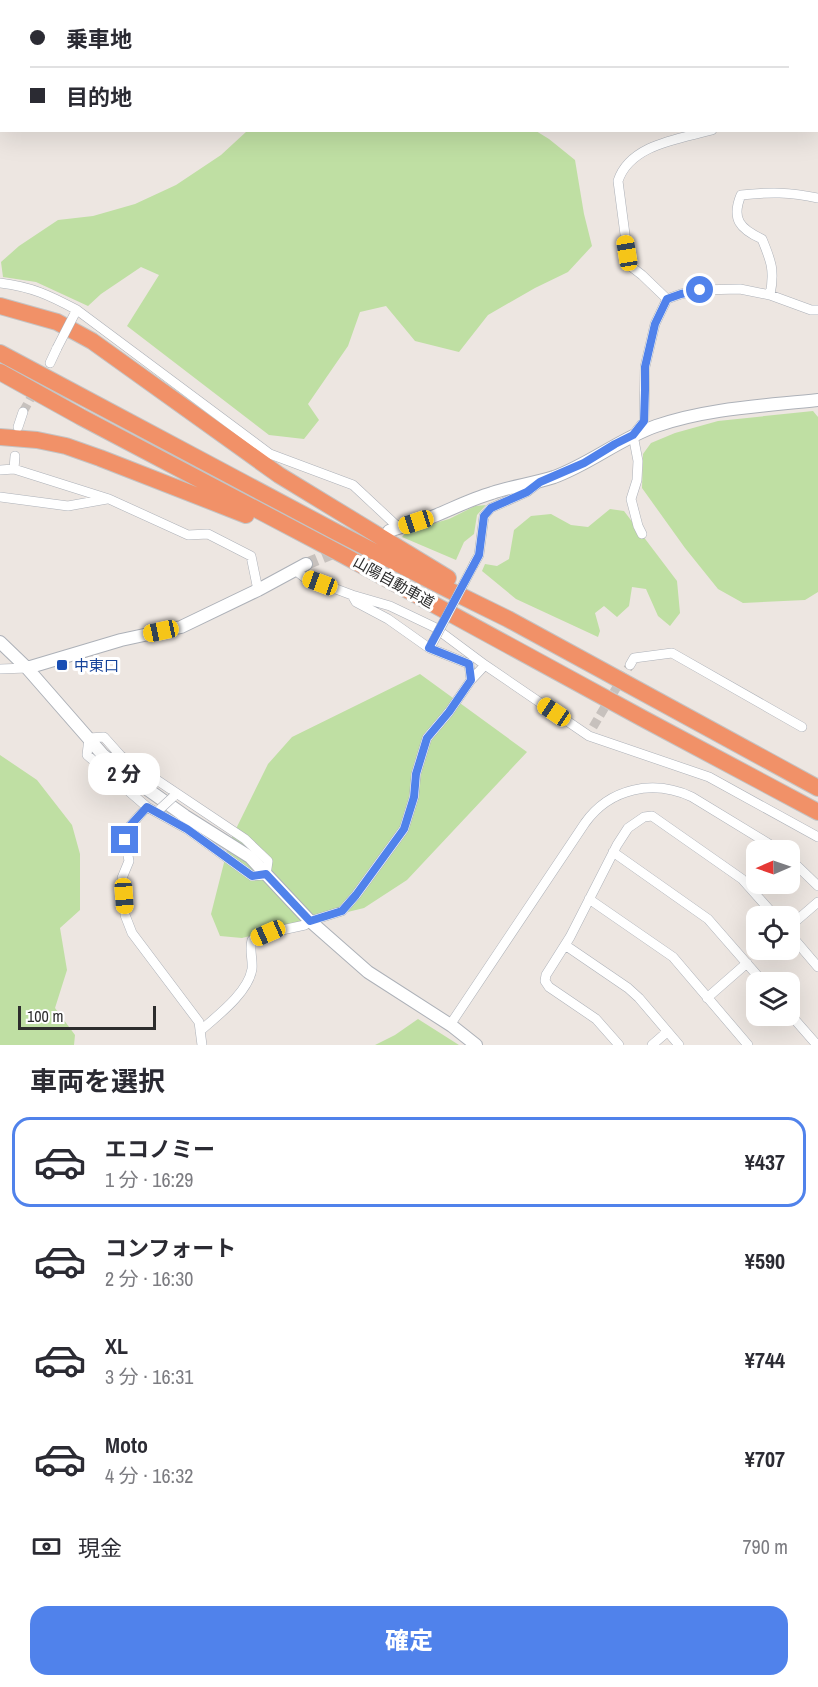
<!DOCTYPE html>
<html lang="ja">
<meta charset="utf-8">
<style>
body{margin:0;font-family:"Archivo Narrow","Noto Sans JP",sans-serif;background:#f7f7f7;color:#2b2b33;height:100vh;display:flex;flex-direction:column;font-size:22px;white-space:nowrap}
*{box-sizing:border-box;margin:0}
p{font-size:20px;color:#7c7c81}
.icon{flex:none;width:33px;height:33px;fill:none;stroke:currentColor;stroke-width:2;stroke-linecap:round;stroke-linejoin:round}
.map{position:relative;height:1045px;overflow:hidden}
.details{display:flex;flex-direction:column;background:#fff;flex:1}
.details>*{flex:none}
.hud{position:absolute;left:0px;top:0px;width:819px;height:132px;box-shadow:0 6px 24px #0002;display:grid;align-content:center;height:132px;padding:0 30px;background:#fff}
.needle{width:39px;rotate:268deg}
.fabs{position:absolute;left:746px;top:840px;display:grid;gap:12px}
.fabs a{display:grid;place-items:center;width:54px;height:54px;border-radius:12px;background:#fff;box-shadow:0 6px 24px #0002;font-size:30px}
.scale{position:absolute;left:18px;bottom:15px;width:138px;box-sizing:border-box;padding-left:6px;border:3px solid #2d2d2d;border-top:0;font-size:16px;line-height:21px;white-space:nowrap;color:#2d2d2d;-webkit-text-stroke:4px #fff;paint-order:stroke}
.end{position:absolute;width:27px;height:27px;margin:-14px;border:8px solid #5082eb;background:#fff;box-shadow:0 0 0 3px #fff}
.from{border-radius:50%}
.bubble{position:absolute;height:42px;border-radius:18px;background:#fff;box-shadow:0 6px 24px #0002;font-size:20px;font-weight:800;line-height:42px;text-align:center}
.car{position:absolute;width:18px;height:36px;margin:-18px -9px;border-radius:8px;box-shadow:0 0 4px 2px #0007;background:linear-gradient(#f5c518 24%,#345 0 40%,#f5c518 0 76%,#345 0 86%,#f5c518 0)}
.hud b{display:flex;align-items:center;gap:21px;height:57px;font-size:22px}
.hud b+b{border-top:2px solid #e1e1e2}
.hud i{width:15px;height:15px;background:#2b2b33}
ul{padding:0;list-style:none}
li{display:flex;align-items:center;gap:18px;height:90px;margin:0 12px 9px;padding:0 18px;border:3px solid transparent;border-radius:18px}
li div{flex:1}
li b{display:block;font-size:22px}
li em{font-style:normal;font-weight:800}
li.selected{border-color:#5082eb}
li>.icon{width:54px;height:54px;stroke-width:1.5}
h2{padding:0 30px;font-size:27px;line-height:72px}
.pay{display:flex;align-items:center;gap:15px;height:66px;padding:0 30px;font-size:22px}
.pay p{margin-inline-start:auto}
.primary-button{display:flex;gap:12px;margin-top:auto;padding:12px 30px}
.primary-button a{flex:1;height:69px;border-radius:18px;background:#5082eb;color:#fff;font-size:24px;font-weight:800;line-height:69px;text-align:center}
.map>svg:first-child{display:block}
.green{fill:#bfdfa3}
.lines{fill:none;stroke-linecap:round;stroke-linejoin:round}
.minor-tunnel{stroke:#c7c1bd;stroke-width:9;stroke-dasharray:9 4.5;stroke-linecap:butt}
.tertiary-tunnel{stroke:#c7c1bd;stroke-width:12;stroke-dasharray:12 6;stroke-linecap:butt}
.minor-casing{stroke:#adb1b8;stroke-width:10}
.tertiary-casing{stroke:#adb1b8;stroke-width:14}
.motorway-casing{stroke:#c4c4c4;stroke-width:18}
.minor{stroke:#fff;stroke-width:9}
.tertiary{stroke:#fff;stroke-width:12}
.motorway{stroke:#f19168;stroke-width:16}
.minor-bridge-casing{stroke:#adb1b8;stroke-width:10;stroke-linecap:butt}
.minor-bridge{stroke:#fff;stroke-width:9}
.route{stroke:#5082eb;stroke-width:8}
.transit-dot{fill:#1a4fb4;stroke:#fff;stroke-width:2}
.labels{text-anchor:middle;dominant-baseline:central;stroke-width:6;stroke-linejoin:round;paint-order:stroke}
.street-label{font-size:15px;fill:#2d2d2d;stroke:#fff}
.transit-label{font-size:15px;fill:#164399;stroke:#fff;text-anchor:start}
</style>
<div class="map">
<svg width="818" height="1045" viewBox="0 0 818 1045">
<rect width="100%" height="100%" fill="#ede6e1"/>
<path class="green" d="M0 0H206V2H2L1 91H0Z
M253 0H593L594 1 254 2Z
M247 131H536L549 139 575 160 584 214 592 246 568 272 535 288 488 315 459 352 415 341 386 306 360 312 348 346 308 404 319 420 304 439 269 435 127 326 159 275 141 267 101 294 88 306 36 282 3 277 1 262 19 246 58 220 93 216 135 204 176 185 221 155Z
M813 411 818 417V592L805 600 743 603 718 589 685 548 642 488 643 454 651 443 675 433 718 421Z
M486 505 477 515 474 534 464 542 456 560 402 537 407 531 449 519 475 506Z
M610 509 624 511 677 581 680 613 670 626 658 616 646 589 632 587 629 606 617 617 604 606 595 613 600 631 598 637 516 599 482 571 485 564 497 566 509 559 514 530 531 516 551 514 571 525 588 527Z
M420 674 527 752 407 880 364 908 242 938 220 936 211 914 229 843 268 764 292 737Z
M0 755 37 780 72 825 80 854V910L60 928 67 970 55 1008 75 1035 74 1045H0Z
M418 1019 459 1045H375L395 1035Z"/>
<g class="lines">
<path class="minor-tunnel" d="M23 412 50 363
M593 727 630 665"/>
<path class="tertiary-tunnel" d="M306 564 340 550"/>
<defs>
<path id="minor" d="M0 283C32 287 49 295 77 310L270 454 353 485 398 527
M770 295C775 270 771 261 762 239 740 229 731 219 741 195 770 192 790 192 818 198
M667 299 642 275 629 265 618 181C630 144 680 139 712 130
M50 363 57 348
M18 427 23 412
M14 469 15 456
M0 470 14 469 109 499 188 535 208 534 251 556 258 590
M0 497 68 506 107 499
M642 534 638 526 631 499 637 480 638 461 633 435 644 421 645 367 655 324 667 299 681 294 700 290 740 289 770 295 811 310H818
M474 564 479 555 484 516 491 508 527 492 540 482
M295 570 304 577 352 595 390 606 434 627 485 665 589 736 709 777 818 837
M352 595 356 602 388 619 429 648 469 664 471 680
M630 665 634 658 672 653 802 727
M0 669 27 668
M104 737 121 756 245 839 268 861 266 875 252 876 187 829 147 807 87 755 89 738Z
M147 807 128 828 125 840 129 861 122 878 125 915 132 933 199 1022 202 1045
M613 852 708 919 763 982
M789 858 818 886
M589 899 673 957 748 1045
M789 927 818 902
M789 933 818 967
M565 945 628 988 639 998 679 1045
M707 998 747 963
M789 1013 817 1045
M450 1025 585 823C610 788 653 779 692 797L779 850
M200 1031C217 1016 248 993 252 969 253 959 249 950 252 940L268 933 305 925 310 921 342 911 356 895 404 829 414 797 416 774 427 738 449 712 471 680 485 665
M619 1045 596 1019 549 987 545 981 546 975 570 937 617 845 628 828 644 817 652 816 742 879 775 916
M652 1045 667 1032"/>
<path id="tertiary" d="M389 531C403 526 418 522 432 517 452 509 471 499 492 493 512 486 533 484 554 477 590 464 619 439 656 426 708 408 764 406 818 400
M0 642 27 668 103 755 133 779 185 816 250 857 310 921 368 972 452 1026 476 1045
M27 668 121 640 181 627 258 590 306 564"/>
<path id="motorway" d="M0 306 57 322 92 341 279 475 448 578
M0 353 336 532 447 589 508 619 818 788
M0 372 81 417 343 555 642 718 818 812
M0 437 37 440 66 446 100 458 246 515"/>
</defs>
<use href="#minor" class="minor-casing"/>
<use href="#tertiary" class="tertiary-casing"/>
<use href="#motorway" class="motorway-casing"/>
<use href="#minor" class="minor"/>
<use href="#tertiary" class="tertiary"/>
<use href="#motorway" class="motorway"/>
<defs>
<path id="minor-bridge" d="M57 348 74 315
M432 644 474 564
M160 809 173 797"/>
</defs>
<use href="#minor-bridge" class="minor-bridge-casing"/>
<use href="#minor-bridge" class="minor-bridge"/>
</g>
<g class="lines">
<path class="route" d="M125 840 128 828 147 807 187 829 252 876 266 874 310 921 342 911 356 895 404 829 414 797 416 774 427 738 449 712 471 680 469 664 429 648 479 555 484 516 491 508 527 492 540 482 584 463 615 444 633 435 644 421 645 390V367L655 324 667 299 681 294 700 290"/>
</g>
<rect class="transit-dot" x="56" y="659" width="12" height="12" rx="3"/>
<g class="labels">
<g class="street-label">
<text transform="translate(394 582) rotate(29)">山陽自動車道</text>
</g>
<g class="transit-label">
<text x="74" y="665">中東口</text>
</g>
</g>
</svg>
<div class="fabs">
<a><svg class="needle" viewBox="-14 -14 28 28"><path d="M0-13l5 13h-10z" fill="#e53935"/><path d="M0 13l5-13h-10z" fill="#7c7c81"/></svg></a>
<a><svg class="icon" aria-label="locate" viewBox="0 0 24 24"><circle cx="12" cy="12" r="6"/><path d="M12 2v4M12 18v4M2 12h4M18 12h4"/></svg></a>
<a><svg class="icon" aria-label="layers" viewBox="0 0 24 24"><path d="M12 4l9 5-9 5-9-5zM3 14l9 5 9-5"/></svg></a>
</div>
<div class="scale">100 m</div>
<i class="end from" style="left:700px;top:290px"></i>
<i class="end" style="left:125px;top:840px"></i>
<div class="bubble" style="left:88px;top:753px;width:72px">2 分</div>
<i class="car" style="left:627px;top:253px;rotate:351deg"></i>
<i class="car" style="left:416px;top:522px;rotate:252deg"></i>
<i class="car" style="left:320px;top:583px;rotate:290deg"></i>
<i class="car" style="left:161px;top:631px;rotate:258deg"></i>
<i class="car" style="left:554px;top:712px;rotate:304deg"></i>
<i class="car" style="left:124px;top:896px;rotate:176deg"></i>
<i class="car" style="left:268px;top:933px;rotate:246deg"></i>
<div class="hud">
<b><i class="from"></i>乗車地</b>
<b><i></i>目的地</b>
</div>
</div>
<section class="details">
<h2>車両を選択</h2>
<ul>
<li class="selected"><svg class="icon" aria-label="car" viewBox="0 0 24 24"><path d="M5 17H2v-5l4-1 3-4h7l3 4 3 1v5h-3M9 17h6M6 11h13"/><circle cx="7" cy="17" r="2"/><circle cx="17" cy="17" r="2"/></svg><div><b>エコノミー</b><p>1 分 · 16:29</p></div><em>¥437</em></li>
<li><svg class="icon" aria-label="car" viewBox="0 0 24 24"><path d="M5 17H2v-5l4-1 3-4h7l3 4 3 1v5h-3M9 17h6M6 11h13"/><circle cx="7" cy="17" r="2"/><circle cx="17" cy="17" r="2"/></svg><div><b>コンフォート</b><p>2 分 · 16:30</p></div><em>¥590</em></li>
<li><svg class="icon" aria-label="car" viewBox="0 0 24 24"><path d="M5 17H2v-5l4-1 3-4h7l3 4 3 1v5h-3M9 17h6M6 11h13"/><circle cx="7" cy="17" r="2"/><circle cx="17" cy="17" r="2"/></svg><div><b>XL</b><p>3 分 · 16:31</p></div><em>¥744</em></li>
<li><svg class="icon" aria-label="car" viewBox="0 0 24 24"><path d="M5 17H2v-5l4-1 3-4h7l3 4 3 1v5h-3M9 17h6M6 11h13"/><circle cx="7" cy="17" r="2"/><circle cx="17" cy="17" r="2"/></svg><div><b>Moto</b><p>4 分 · 16:32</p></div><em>¥707</em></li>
</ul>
<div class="pay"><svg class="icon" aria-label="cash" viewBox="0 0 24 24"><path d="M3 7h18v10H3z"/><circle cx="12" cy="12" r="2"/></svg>現金<p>790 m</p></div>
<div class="primary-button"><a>確定</a></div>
</section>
